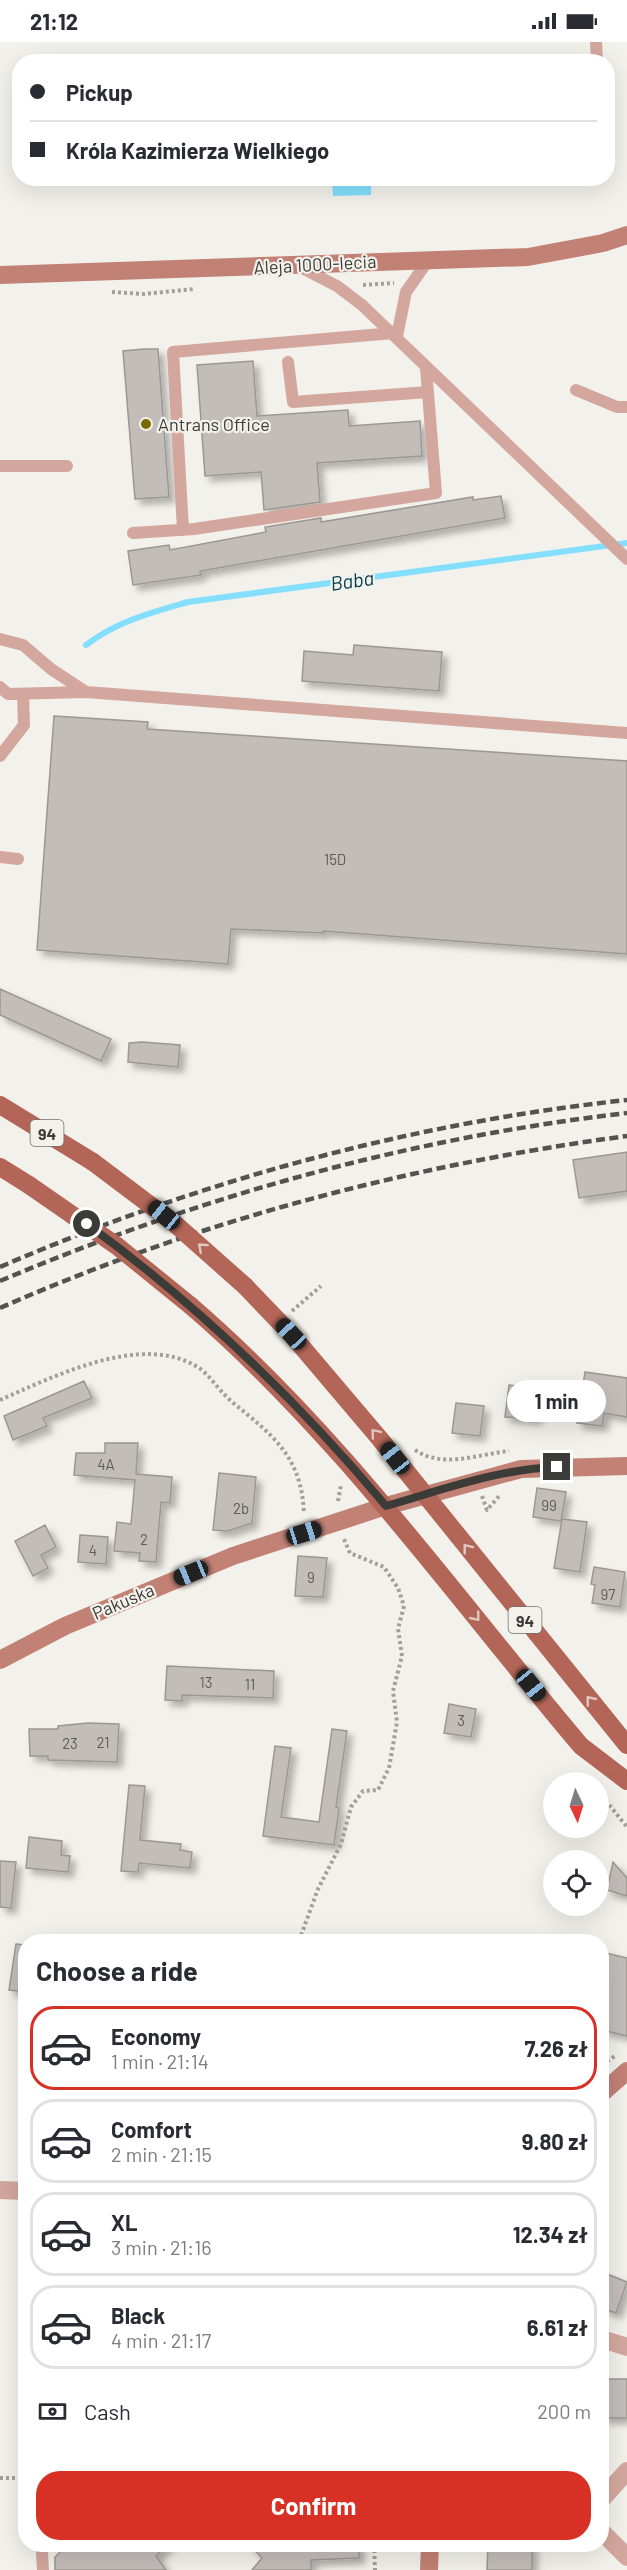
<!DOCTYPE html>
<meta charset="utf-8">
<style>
body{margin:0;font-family:Barlow,sans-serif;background:#f7f7f7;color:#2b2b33;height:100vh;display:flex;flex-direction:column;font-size:22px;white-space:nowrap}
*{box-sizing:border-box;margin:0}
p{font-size:20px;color:#7c7c81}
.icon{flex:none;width:33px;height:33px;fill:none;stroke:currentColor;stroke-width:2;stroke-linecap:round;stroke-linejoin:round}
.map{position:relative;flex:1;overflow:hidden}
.details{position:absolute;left:18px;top:1892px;width:591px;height:618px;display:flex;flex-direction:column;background:#fff;border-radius:24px;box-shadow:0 6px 24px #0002}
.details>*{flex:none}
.hud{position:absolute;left:12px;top:12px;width:603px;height:132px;border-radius:24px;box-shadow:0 6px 24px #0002;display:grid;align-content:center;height:132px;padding:0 18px;background:#fff}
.needle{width:39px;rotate:176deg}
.buttons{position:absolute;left:543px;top:1730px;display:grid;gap:12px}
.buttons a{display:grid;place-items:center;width:66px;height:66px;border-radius:50%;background:#fff;box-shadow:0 6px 24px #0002;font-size:30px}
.end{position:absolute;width:27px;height:27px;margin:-14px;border:8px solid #3b3b38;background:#fff;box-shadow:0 0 0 3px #fff}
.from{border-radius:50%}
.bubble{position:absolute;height:42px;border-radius:21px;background:#fff;box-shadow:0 6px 24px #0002;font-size:20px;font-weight:700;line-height:42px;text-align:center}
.car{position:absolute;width:18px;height:36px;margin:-18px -9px;border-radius:8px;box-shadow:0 0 4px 2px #0007;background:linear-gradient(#222 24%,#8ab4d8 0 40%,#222 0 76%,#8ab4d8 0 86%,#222 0)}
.hud b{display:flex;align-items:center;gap:21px;height:57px;font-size:22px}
.hud b+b{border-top:2px solid #e1e1e2}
.hud i{width:15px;height:15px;background:#2b2b33}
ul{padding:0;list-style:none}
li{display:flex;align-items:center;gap:18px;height:84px;margin:0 12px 9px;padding:0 6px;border:3px solid #e1e1e2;border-radius:24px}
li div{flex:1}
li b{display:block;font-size:22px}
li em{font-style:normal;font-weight:700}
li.on{border-color:#d93025}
li>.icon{width:54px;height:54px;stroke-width:1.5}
h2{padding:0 18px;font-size:27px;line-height:72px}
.pay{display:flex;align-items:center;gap:15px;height:66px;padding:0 18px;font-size:22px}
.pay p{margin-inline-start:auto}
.primary-button{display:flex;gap:12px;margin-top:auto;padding:12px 18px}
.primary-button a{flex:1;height:69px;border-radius:24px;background:#d93025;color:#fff;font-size:24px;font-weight:700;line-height:69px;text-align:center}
.status{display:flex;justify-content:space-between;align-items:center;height:42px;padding:0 30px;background:#fff;direction:ltr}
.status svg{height:16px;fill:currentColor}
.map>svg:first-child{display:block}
.water{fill:#83dffd}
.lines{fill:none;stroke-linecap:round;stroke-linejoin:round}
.stream{stroke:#83dffd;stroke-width:6}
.building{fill:#c3bdba;stroke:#9d9794;stroke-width:1.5;filter:url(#shadow)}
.path{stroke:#a1a09b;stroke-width:4;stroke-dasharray:3 3;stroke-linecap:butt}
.lane{stroke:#d3a79e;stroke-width:12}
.street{stroke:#d3a79e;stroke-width:18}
.secondary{stroke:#c28175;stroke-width:18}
.primary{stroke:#b36657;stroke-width:18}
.rail{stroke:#53534f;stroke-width:4.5;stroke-dasharray:9 4.5;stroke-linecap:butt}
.primary-bridge{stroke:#b36657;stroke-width:18}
.oneway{stroke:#e0c7bf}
.route{stroke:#3b3b38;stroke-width:8}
.poi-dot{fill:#796a02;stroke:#f3f1eb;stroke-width:2}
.labels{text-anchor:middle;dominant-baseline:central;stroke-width:4.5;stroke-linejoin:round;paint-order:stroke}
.number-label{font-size:15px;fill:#5d5c58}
.shield{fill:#f3f1eb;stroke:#72726e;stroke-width:1.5}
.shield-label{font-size:16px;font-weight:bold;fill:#3b3b38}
.street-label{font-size:18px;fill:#3b3b38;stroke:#f3f1eb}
.poi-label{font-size:18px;fill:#3b3b38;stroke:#f3f1eb;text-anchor:start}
.water-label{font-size:20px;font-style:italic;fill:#064050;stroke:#f3f1eb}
</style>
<div class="status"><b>21:12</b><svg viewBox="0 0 49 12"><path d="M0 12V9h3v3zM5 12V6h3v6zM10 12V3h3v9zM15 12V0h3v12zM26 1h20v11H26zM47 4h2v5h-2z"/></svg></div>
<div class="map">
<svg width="627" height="2528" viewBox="0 0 627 2528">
<defs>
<filter id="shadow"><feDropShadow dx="5.5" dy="5.5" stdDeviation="3" flood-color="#0004"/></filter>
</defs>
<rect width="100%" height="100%" fill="#f3f1eb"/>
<path class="water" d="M332 137H371V153L333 154Z"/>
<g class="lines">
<path class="stream" d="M86 603C118 579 150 571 188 560L627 501"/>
</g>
<path class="building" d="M144 307H158L169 455 135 457 123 309Z
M253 319 257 374 348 368 349 384 420 379 422 414 317 421 320 460 264 468 261 430 205 434 197 323Z
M501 454 505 476 200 529 201 533 133 543 128 509 169 503 170 508 266 490 265 485 321 476V480L473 455V458Z
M354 603 442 610 439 649 302 639 304 609 353 613Z
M54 674 148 680 147 687 627 719V912L323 889V891L231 887 228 922 37 908Z
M0 947 111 997 101 1019 0 973Z
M142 1000 180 1003 178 1025 128 1020 129 1001Z
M627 1110V1149L579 1156 573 1118Z
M585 1330 627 1336V1375L604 1371 602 1384 577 1381Z
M84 1339 92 1356 43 1376 47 1384 13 1398 4 1374Z
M509 1343 540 1347 536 1377 505 1375Z
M456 1361 484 1364 480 1394 452 1391Z
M105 1401H138L136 1432 172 1435 170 1461 161 1460 156 1520 139 1519 140 1511 114 1509 117 1480 131 1482 135 1438 74 1433 76 1411H105Z
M219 1431 256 1435 252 1481 228 1489 213 1488Z
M537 1446 566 1450 561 1479 533 1475Z
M562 1477 587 1480 580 1530 554 1526Z
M45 1483 56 1505 41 1513 48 1526 33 1534 15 1499Z
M80 1493 108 1495 106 1522 78 1520Z
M298 1514 327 1516 323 1555 295 1554Z
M594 1525 625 1530 620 1565 592 1561 595 1543 591 1542Z
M167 1624 274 1629 273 1656 182 1653V1659L165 1658Z
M449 1662 476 1667 471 1695 444 1691Z
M88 1681 119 1682 117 1720 48 1718V1714H30L29 1687H58V1684Z
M332 1687 347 1689 336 1765 339 1766 334 1803 263 1794 275 1704 291 1706 281 1775 319 1780Z
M129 1743 145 1744 140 1798 181 1802 180 1808 192 1810 190 1826 139 1821 138 1830 121 1829Z
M29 1795 62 1799 61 1813 70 1814 68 1830 26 1826Z
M0 1819 16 1820 11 1866 0 1865Z
M613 1820 627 1836V1854L607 1848Z
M16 1902 26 1903V1950L9 1948Z
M602 1910 627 1916V1994L602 1988Z
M602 2230 627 2240 616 2271 602 2266Z
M602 2337H627V2376H602Z
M56 2502H169L156 2514 166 2528H55V2515L61 2509Z
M249 2502H359V2516L311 2518V2528H252L262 2516Z
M488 2502H532V2528H487Z"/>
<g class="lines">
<path class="path" d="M363 243 394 241
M112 250 144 252 194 247
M292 1269 321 1244
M0 1358C53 1335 143 1289 199 1326 208 1332 216 1344 224 1352 231 1360 240 1366 248 1373 283 1402 302 1424 304 1472
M415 1408C443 1427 478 1412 509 1409
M482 1454 487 1468 500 1453
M338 1459 341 1443
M585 1733 591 1740
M598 1749 627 1785
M299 1899 318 1847 341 1802 351 1765 363 1749 378 1748 389 1726 397 1680 393 1649 402 1614 398 1587 404 1564 398 1546 384 1525 350 1511 343 1495
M602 2023 615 2014
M0 2436H26
M374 2502 375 2528"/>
<path class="lane" d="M596 0 597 20
M298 224 337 244 362 263 627 517
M397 294 406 250 429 217
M288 320 293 360 428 350
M576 348 617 365H627
M0 424H67
M183 488 173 310 394 291
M133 491 194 487 436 451 426 326
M0 597 23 603 51 627 86 650
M0 645 8 652 86 650 627 691
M0 714 24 683 23 653
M0 815 18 817
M42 2511 43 2528"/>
<path class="street" d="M0 2148 26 2149
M602 2297 627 2305
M602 2457 627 2429
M602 2490 627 2515"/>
<path class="secondary" d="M0 233 528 215 603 201 627 193
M0 1618 65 1584 233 1514 386 1464 521 1427 627 1424
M602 2051 627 2029
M429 2528 430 2502"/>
<path class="primary" d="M0 1063 93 1120
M0 1125 29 1143
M245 1244 291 1292 380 1397 627 1703
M191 1264C341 1393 454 1554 581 1704L627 1739"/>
<path class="rail" d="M0 1225C199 1139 411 1081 627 1058
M0 1239C201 1154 410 1096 627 1071
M0 1266C200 1178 411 1123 627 1094"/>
<path class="primary-bridge" d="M93 1120 174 1181 245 1244
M29 1143 117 1204 191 1264"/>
</g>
<defs><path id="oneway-chevron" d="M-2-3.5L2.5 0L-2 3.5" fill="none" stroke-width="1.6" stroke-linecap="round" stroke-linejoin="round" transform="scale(1.5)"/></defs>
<g class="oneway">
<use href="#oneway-chevron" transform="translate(202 1205) rotate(-138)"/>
<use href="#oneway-chevron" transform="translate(375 1391) rotate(-130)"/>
<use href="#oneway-chevron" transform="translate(467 1506) rotate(-128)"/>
<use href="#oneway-chevron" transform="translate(476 1575) rotate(51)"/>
<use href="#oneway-chevron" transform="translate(590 1658) rotate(-129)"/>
</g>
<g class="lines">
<path class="route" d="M87 1182C199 1264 297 1358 386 1464 442 1448 498 1427 557 1425"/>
</g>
<circle class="poi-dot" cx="146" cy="382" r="6"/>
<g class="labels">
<g class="number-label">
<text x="335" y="817">15D</text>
<text x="106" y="1422">4A</text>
<text x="549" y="1463">99</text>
<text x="241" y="1466">2b</text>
<text x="144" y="1497">2</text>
<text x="93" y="1508">4</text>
<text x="311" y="1535">9</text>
<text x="608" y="1552">97</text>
<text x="206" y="1640">13</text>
<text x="250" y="1642">11</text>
<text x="461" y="1678">3</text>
<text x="103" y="1700">21</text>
<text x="70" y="1701">23</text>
</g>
<g class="shield">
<rect x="30.5" y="1078" width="33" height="26" rx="4.5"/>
<rect x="508.5" y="1565" width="33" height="26" rx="4.5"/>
</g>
<g class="shield-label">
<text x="47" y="1091">94</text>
<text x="525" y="1578">94</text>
</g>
<g class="street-label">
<text transform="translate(315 222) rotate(-3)">Aleja 1000-lecia</text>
<text transform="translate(123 1559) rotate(-23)">Pakuska</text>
</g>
<g class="poi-label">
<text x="158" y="382">Antrans Office</text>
</g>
<g class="water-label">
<text transform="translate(352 538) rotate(-8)">Baba</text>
</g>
</g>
</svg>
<div class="buttons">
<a><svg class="needle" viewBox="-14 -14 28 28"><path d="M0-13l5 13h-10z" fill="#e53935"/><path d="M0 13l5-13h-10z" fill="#7c7c81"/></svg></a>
<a><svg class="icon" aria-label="locate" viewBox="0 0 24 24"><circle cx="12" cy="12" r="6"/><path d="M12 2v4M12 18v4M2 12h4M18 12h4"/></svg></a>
</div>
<i class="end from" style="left:87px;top:1182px"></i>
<i class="end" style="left:557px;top:1425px"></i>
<div class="bubble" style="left:507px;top:1338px;width:99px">1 min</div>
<i class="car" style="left:164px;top:1173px;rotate:309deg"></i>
<i class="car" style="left:291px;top:1292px;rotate:317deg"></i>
<i class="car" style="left:395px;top:1416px;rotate:322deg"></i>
<i class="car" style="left:304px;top:1491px;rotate:73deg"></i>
<i class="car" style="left:191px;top:1531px;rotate:248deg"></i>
<i class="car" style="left:531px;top:1643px;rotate:141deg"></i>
<div class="hud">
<b><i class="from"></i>Pickup</b>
<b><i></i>Króla Kazimierza Wielkiego</b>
</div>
<section class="details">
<h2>Choose a ride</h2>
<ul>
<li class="on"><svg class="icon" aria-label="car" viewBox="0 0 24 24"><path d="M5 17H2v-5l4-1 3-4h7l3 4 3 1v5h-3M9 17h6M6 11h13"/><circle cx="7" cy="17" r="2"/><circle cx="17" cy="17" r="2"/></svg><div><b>Economy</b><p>1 min · 21:14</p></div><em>7.26 zł</em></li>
<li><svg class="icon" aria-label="car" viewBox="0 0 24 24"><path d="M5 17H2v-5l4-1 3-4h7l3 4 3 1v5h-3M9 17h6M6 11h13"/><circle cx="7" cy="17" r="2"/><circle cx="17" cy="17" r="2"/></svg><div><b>Comfort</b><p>2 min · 21:15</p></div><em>9.80 zł</em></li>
<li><svg class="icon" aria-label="car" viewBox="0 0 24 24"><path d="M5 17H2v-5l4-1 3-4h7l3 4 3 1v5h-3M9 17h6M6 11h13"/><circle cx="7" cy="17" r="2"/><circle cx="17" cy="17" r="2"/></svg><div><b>XL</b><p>3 min · 21:16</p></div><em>12.34 zł</em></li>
<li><svg class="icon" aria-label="car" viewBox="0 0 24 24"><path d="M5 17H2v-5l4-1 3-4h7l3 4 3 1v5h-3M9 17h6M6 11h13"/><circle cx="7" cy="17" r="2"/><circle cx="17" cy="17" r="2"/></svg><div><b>Black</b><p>4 min · 21:17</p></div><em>6.61 zł</em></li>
</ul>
<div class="pay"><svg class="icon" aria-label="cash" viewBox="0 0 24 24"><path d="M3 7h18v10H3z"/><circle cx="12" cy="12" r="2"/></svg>Cash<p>200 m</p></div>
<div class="primary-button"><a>Confirm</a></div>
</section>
</div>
